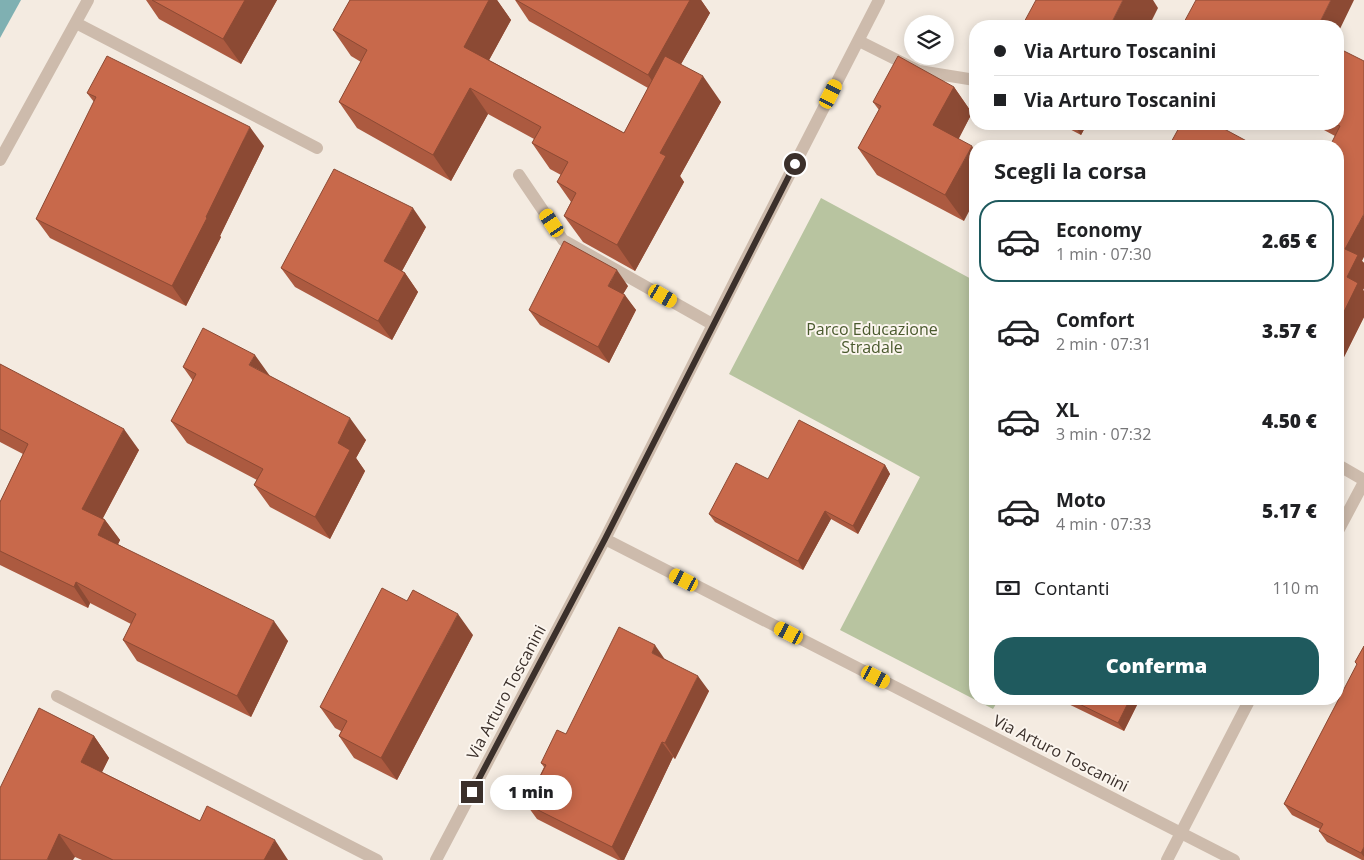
<!DOCTYPE html>
<html lang="it">
<meta charset="utf-8">
<style>
body{margin:0;font-family:"Open Sans",sans-serif;background:#f2f2f2;color:#202124;height:100vh;display:flex;flex-direction:column;font-size:19px;white-space:nowrap}
*{box-sizing:border-box;margin:0}
p{font-size:16px;color:#757577}
.icon{flex:none;width:28px;height:28px;fill:none;stroke:currentColor;stroke-width:2;stroke-linecap:round;stroke-linejoin:round}
.map{position:relative;flex:1;overflow:hidden}
.panel{position:absolute;left:969px;top:140px;width:375px;height:565px;display:flex;flex-direction:column;background:#fff;border-radius:20px;box-shadow:0 2px 12px #0003}
.panel>*{flex:none}
.top-card{position:absolute;left:969px;top:20px;width:375px;height:110px;border-radius:20px;box-shadow:0 2px 12px #0003;display:grid;align-content:center;height:110px;padding:0 25px;background:#fff}
.fabs{position:absolute;left:904px;top:15px;display:grid;gap:10px}
.fabs a{display:grid;place-items:center;width:50px;height:50px;border-radius:50%;background:#fff;box-shadow:0 2px 12px #0003;font-size:25px}
.end{position:absolute;width:22px;height:22px;margin:-11px;border:6px solid #3b302b;background:#fff;box-shadow:0 0 0 2px #fff}
.from{border-radius:50%}
.bubble{position:absolute;height:35px;border-radius:18px;background:#fff;box-shadow:0 2px 12px #0003;font-size:16px;font-weight:800;line-height:35px;text-align:center}
.car{position:absolute;width:15px;height:30px;margin:-15px -8px;border-radius:6px;box-shadow:0 0 4px 1px #0007;background:linear-gradient(#f5c518 24%,#345 0 40%,#f5c518 0 76%,#345 0 86%,#f5c518 0)}
.top-card b{display:flex;align-items:center;gap:18px;height:48px;font-size:19px}
.top-card b+b{border-top:1px solid #e0e0e0}
.top-card i{width:12px;height:12px;background:#202124}
ul{padding:0;list-style:none}
li{display:flex;align-items:center;gap:15px;height:82px;margin:0 10px 8px;padding:0 15px;border:2px solid transparent;border-radius:20px}
li div{flex:1}
li b{display:block;font-size:19px}
li em{font-style:normal;font-weight:800}
li.selected{border-color:#1f5a5e}
li>.icon{width:45px;height:45px;stroke-width:1.5}
h2{padding:0 25px;font-size:22px;line-height:60px}
.pay{display:flex;align-items:center;gap:12px;height:55px;padding:0 25px;font-size:19px}
.pay p{margin-inline-start:auto}
.primary-button{display:flex;gap:10px;margin-top:auto;padding:10px 25px}
.primary-button a{flex:1;height:58px;border-radius:20px;background:#1f5a5e;color:#fff;font-size:20px;font-weight:800;line-height:58px;text-align:center}
.map>svg:first-child{display:block}
.green{fill:#b8c4a0}
.water{fill:#7fb0b2}
.lines{fill:none;stroke-linecap:round;stroke-linejoin:round}
.lane{stroke:#cdbbac;stroke-width:12}
.street{stroke:#cdbbac;stroke-width:12}
.wall{fill:#ac5a40}
.shaded-wall{fill:#8c4a34}
.building{fill:#c8694b;stroke:#8c4a34}
.route{stroke:#3b302b;stroke-width:6}
.labels{text-anchor:middle;dominant-baseline:central;stroke-width:4;stroke-linejoin:round;paint-order:stroke}
.park-label{font-size:16px;fill:#4a5a2e;stroke:#fbf5ee}
.street-label{font-size:16px;fill:#3b302b;stroke:#fbf5ee}
</style>
<div class="map">
<svg width="1364" height="860" viewBox="0 0 1364 860">
<rect width="100%" height="100%" fill="#f4ebe1"/>
<path class="green" d="M821 198 975 281V699H999L993 709 840 630 920 477 729 374Z"/>
<path class="water" d="M0 0H21L0 38Z"/>
<g class="lines">
<path class="lane" d="M859 41 919 71 975 80
M1338 465 1364 480"/>
<path class="street" d="M76 23 317 148
M0 160 88 0
M519 175 563 240 712 324
M1338 531 1364 482
M605 539 1234 860
M57 696 377 860
M436 860 605 539 740 271 879 0
M1167 860 1250 699"/>
</g>
<path class="wall" d="M146 0H277L241 64 159 19Z
M350 0H497L511 20 489 60 624 133 648 88 529 21 515 0H701L710 13 681 64 721 102 680 176 684 182 635 271 583 242 564 216 571 202 557 182 561 175 550 169 532 143 534 139 488 114 451 181 357 128 339 102 361 62 351 56 333 30Z
M1338 48 1362 261 1364 263V288L1363 290 1364 291V317L1338 369V146L1335 136 1313 124H1338Z
M954 87 972 113 958 139 964 221 877 175 858 148 879 110 873 102Z
M87 93 264 146 220 236 221 237 186 306 50 238 36 219 94 102Z
M1060 124H1087L1081 135Z
M426 227 402 271 405 273 418 292 392 340 295 287 281 268Z
M628 286 623 294 636 310 609 363 540 325 529 310Z
M0 364 139 450 103 518 105 520 120 540 118 544 288 641 251 717 137 661 123 640 131 624 90 603 88 608 0 565V502L23 454 0 442Z
M183 367 270 376 366 440 356 458 365 471 330 539 270 507 254 485 257 480 187 443 171 421 193 381Z
M885 465 890 474 858 534 831 519 803 570 715 522 709 514 768 479Z
M473 635 397 780 354 758 339 736 341 731 335 728 320 707Z
M1364 646V860H1362L1327 842 1319 831 1320 829 1292 815 1284 804 1357 665 1355 662Z
M665 659 709 691 675 759 673 757 624 860H618L537 819 526 804 544 767 541 763 566 734Z
M1058 699H1140L1124 731Z
M94 736 109 758 102 772 200 821 288 860H82L75 857 0 860Z"/>
<path class="shaded-wall" d="M245 0H277L241 64 223 39Z
M489 0H497L511 20 482 73 464 47Z
M690 0H701L710 13 663 96 648 75Z
M1123 0H1153L1158 8 1149 26H1110Z
M1331 0H1354L1338 33V26H1318Z
M703 76 721 102 680 176 684 182 635 271 617 245 660 153Z
M954 87 972 113 952 152 933 125Z
M470 88 488 114 451 181 433 155Z
M1073 124H1087L1081 135Z
M250 127 264 146 220 236 221 237 186 306 172 286Z
M972 146 975 151V200L964 221 945 195Z
M413 208 426 227 397 280 384 261Z
M1364 214V257L1362 261 1364 263V288L1363 290 1364 291V317L1338 369V324L1347 277 1345 249Z
M617 270 628 286 619 301 608 286Z
M405 273 418 292 392 340 378 321Z
M625 295 636 310 609 363 598 347Z
M255 355 270 376 249 365Z
M350 418 366 440 356 458 365 471 330 539 315 517 338 443Z
M124 429 139 450 97 529 82 509Z
M885 465 890 474 858 534 853 526Z
M825 511 831 519 803 570 798 561Z
M105 520 120 540 113 555 98 535Z
M76 582 90 603 88 608 74 587Z
M458 614 473 635 397 780 381 758Z
M274 621 288 641 251 717 237 696Z
M655 645 666 661 652 653Z
M698 676 709 691 675 759 665 743Z
M1130 699H1140L1124 731 1118 723Z
M94 736 109 758 96 784 81 762Z
M662 742 673 757 624 860H621L612 847Z
M59 834 75 857 73 860H47Z
M275 840 288 860H264Z
M1364 847V857L1361 853Z"/>
<path class="building" d="M152 0H245L223 39Z
M350 0H489L464 47 624 133 665 56 703 76 660 153 666 156 617 245 564 216 576 193 557 182 568 162 532 143 541 127 470 88 433 155 339 102 367 50 333 30Z
M516 0H690L648 75Z
M1036 0H1123L1110 26H1022Z
M1196 0H1331L1318 26H1182Z
M1338 48 1364 61V214L1345 249 1358 255 1347 277 1358 283 1338 324V146H1330L1340 126 1335 124H1338Z
M107 56 250 127 206 217 207 218 172 286 36 219 96 97 87 93Z
M898 56 954 87 933 125 972 146 945 195 858 148 881 106 873 102Z
M1181 124H1215L1254 145 1253 146H1169Z
M334 169 413 208 384 261 405 273 378 321 281 268Z
M564 241 617 270 608 286 625 295 598 347 529 310Z
M203 328 255 355 249 365 350 418 338 443 350 450 315 517 254 485 263 469 171 421 196 374 183 367Z
M0 364 124 429 82 509 105 520 98 535 274 621 237 696 123 640 136 614 76 582 74 587 0 551V502L28 444 0 429Z
M799 420 885 465 853 526 825 511 798 561 709 514 736 463 768 479Z
M382 588 407 601 413 590 458 614 381 758 339 736 347 721 320 707Z
M619 627 655 645 652 653 698 676 665 743 662 742 612 847 526 804 546 765 541 763 557 730 566 734Z
M1364 646V847L1361 853 1319 831 1323 824 1284 804 1357 664 1355 662Z
M1069 699H1130L1118 723Z
M39 708 94 736 81 762 200 821 207 806 275 840 264 860H113L59 834 47 860H0V788Z"/>
<g class="lines">
<path class="route" d="M472 792 605 539 795 164"/>
</g>
<g class="labels">
<g class="park-label">
<text x="872" y="329">Parco Educazione<tspan x="872" dy="18">Stradale</tspan></text>
</g>
<g class="street-label">
<text transform="translate(506 692) rotate(-62)">Via Arturo Toscanini</text>
<text transform="translate(1061 753) rotate(27)">Via Arturo Toscanini</text>
</g>
</g>
</svg>
<div class="fabs">
<a><svg class="icon" aria-label="layers" viewBox="0 0 24 24"><path d="M12 4l9 5-9 5-9-5zM3 14l9 5 9-5"/></svg></a>
</div>
<i class="end from" style="left:795px;top:164px"></i>
<i class="end" style="left:472px;top:792px"></i>
<div class="bubble" style="left:490px;top:775px;width:82px">1 min</div>
<i class="car" style="left:831px;top:94px;rotate:27deg"></i>
<i class="car" style="left:552px;top:223px;rotate:326deg"></i>
<i class="car" style="left:663px;top:296px;rotate:120deg"></i>
<i class="car" style="left:684px;top:580px;rotate:297deg"></i>
<i class="car" style="left:789px;top:633px;rotate:297deg"></i>
<i class="car" style="left:876px;top:677px;rotate:117deg"></i>
<div class="top-card">
<b><i class="from"></i>Via Arturo Toscanini</b>
<b><i></i>Via Arturo Toscanini</b>
</div>
<section class="panel">
<h2>Scegli la corsa</h2>
<ul>
<li class="selected"><svg class="icon" aria-label="car" viewBox="0 0 24 24"><path d="M5 17H2v-5l4-1 3-4h7l3 4 3 1v5h-3M9 17h6M6 11h13"/><circle cx="7" cy="17" r="2"/><circle cx="17" cy="17" r="2"/></svg><div><b>Economy</b><p>1 min · 07:30</p></div><em>2.65 €</em></li>
<li><svg class="icon" aria-label="car" viewBox="0 0 24 24"><path d="M5 17H2v-5l4-1 3-4h7l3 4 3 1v5h-3M9 17h6M6 11h13"/><circle cx="7" cy="17" r="2"/><circle cx="17" cy="17" r="2"/></svg><div><b>Comfort</b><p>2 min · 07:31</p></div><em>3.57 €</em></li>
<li><svg class="icon" aria-label="car" viewBox="0 0 24 24"><path d="M5 17H2v-5l4-1 3-4h7l3 4 3 1v5h-3M9 17h6M6 11h13"/><circle cx="7" cy="17" r="2"/><circle cx="17" cy="17" r="2"/></svg><div><b>XL</b><p>3 min · 07:32</p></div><em>4.50 €</em></li>
<li><svg class="icon" aria-label="car" viewBox="0 0 24 24"><path d="M5 17H2v-5l4-1 3-4h7l3 4 3 1v5h-3M9 17h6M6 11h13"/><circle cx="7" cy="17" r="2"/><circle cx="17" cy="17" r="2"/></svg><div><b>Moto</b><p>4 min · 07:33</p></div><em>5.17 €</em></li>
</ul>
<div class="pay"><svg class="icon" aria-label="cash" viewBox="0 0 24 24"><path d="M3 7h18v10H3z"/><circle cx="12" cy="12" r="2"/></svg>Contanti<p>110 m</p></div>
<div class="primary-button"><a>Conferma</a></div>
</section>
</div>
